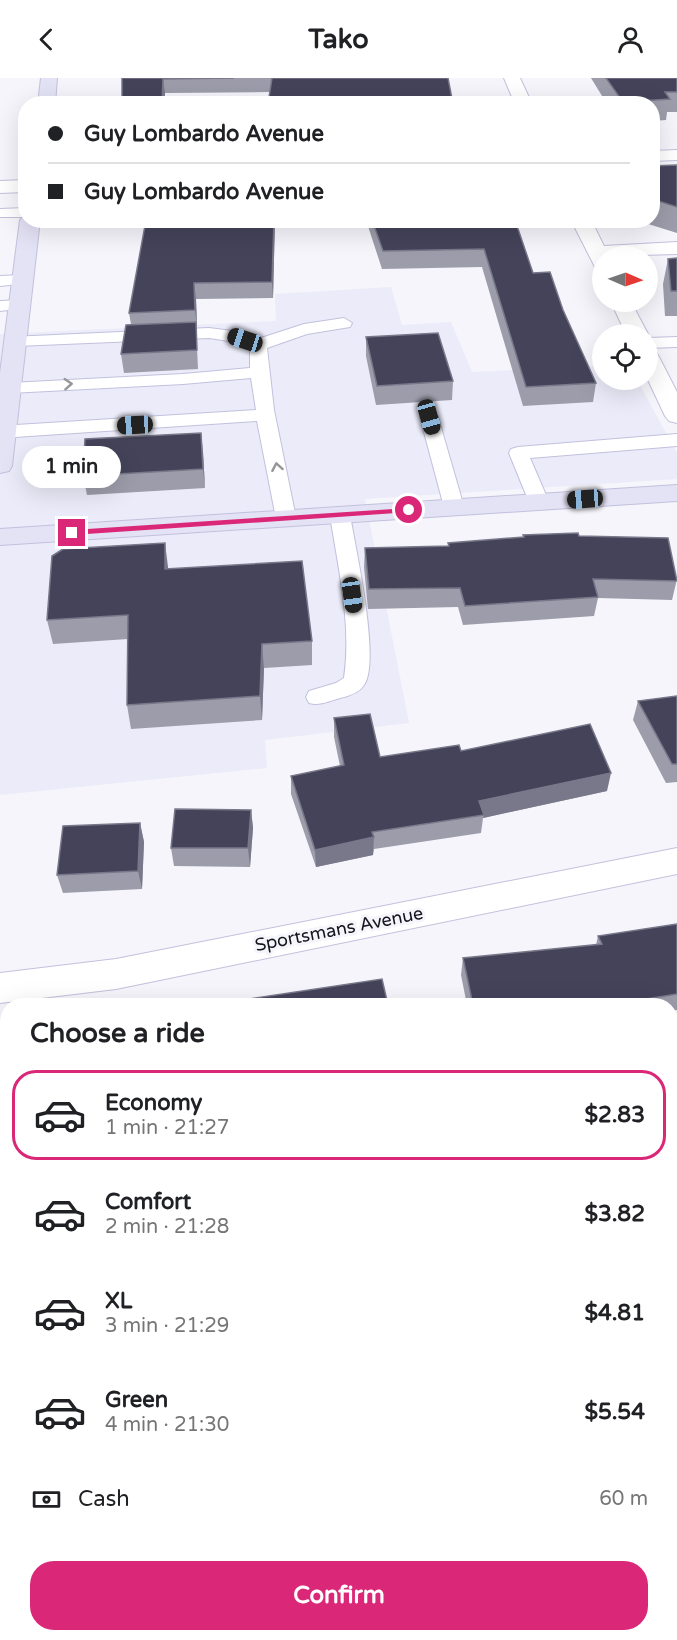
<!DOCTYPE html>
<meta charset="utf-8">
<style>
body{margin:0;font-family:"Varela Round",sans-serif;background:#f6f6f6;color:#202124;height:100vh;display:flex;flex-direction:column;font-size:22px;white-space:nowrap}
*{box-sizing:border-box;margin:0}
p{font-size:20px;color:#757577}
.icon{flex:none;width:33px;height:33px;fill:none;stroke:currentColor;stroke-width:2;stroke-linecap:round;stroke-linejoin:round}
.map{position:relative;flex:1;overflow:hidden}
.drawer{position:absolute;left:0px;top:920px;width:678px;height:644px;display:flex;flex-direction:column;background:#fff;border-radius:24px 24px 0 0;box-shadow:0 6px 24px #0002}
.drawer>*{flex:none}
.top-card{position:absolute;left:18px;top:18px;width:642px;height:132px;border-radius:24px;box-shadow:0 6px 24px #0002;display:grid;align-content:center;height:132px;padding:0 30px;background:#fff}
.needle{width:39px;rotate:92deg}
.buttons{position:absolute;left:592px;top:168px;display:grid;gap:12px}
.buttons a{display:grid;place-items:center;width:66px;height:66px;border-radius:50%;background:#fff;box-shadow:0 6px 24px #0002;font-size:30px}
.end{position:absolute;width:27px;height:27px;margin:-14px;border:8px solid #db2777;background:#fff;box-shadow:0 0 0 3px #fff}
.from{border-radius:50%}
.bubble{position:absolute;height:42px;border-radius:21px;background:#fff;box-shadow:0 6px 24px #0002;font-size:20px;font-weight:800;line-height:42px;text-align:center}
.car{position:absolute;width:18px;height:36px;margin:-18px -9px;border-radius:8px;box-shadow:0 0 4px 2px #0007;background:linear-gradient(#222 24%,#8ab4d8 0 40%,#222 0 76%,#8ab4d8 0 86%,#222 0)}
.top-card b{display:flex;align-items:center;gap:21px;height:57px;font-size:22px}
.top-card b+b{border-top:2px solid #e0e0e0}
.top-card i{width:15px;height:15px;background:#202124}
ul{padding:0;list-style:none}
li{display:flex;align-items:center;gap:18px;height:90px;margin:0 12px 9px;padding:0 18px;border:3px solid transparent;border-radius:24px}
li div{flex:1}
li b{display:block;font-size:22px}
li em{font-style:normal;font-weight:800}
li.selected{border-color:#db2777}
li>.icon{width:54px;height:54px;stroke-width:1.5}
h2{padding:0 30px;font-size:27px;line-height:72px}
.pay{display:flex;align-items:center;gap:15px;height:66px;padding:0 30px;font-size:22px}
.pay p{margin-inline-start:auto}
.primary-button{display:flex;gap:12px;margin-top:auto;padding:12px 30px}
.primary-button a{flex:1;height:69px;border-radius:24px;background:#db2777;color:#fff;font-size:24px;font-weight:800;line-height:69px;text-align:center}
header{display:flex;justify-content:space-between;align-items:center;height:78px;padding:0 30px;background:#fff;font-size:27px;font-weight:800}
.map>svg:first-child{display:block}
.built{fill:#ebebf9}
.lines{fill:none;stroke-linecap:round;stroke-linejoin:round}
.lane-casing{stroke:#c2c1dd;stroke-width:2}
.street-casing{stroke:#c2c1dd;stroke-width:2}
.secondary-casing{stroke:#c2c1dd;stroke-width:2}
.lane{fill:#fff;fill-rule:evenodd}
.street{fill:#fff;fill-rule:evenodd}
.secondary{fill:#e4e2f5;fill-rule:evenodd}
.wall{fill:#9c9caa}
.shaded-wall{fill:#79788a}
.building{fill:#44435a;stroke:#79788a;stroke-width:1.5}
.oneway{stroke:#96969a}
.route{fill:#db2777}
.labels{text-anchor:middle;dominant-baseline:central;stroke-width:6;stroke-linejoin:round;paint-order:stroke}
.street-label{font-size:18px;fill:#15151e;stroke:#f5f5fb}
</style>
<header><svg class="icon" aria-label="back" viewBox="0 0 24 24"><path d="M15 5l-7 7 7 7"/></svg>Tako<svg class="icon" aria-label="person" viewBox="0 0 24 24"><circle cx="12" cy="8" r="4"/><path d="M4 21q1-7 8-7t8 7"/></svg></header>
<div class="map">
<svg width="677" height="1562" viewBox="0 0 677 1562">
<rect width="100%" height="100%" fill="#f5f5fb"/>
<path class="built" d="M391 209 402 247 451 244 472 294 603 288V302H637L677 375V401L365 421 409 645 265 662 267 690 0 717V256L276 243 275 216Z"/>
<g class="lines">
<defs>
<path id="lane" d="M26 130V139H0V131Z
M23 197 31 202 29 205 0 208V198Z
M20 222 26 224 28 227 26 230 0 233V223Z
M344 240 352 245 350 249 307 256 267 270 274 332 296 440 293 444H279L276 440 257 343 0 360V348L256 332 251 300 183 306 10 315 4 314 1 310 4 306 10 305 183 296 250 290V270L229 263 209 260 16 268 10 267 7 263 10 259 209 250 232 253 258 261 304 246Z
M677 259V269L648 270V260Z
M429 334 435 335 438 339 464 429 461 433H447L444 429 420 339 423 335Z
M677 356V368L530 380 549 424 546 428H532L529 424 509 375 511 371 518 369Z
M340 431 347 433 350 437C355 468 381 583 364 607 359 615 349 618 340 620 329 623 320 628 309 625L306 619 309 613 336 605 344 600C352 546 338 490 330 437L333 433Z"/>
<path id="street" d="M504 0H520L532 26H515Z
M677 72V82L652 83V73Z
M26 102V114L0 115V103Z
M571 142H591L604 168 677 164V176L603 178V193L596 191Z
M611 224H631L648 256H626Z
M648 272 656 274 659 279 677 314V345L669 343 665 338 648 302Z
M677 770V796L116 911 0 925V895L116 881Z
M677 1456V1504L670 1507V1459Z
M443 1556H506L503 1562H440Z"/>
<path id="secondary" d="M41 0H57L55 26H38Z
M26 137V142H40L12 388 9 393 0 395V295L20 142Z
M677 407V423L0 467V451Z"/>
</defs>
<use href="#lane" class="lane-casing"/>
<use href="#street" class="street-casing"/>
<use href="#secondary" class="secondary-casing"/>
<use href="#lane" class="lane"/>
<use href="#street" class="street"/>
<use href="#secondary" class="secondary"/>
</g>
<path class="wall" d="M122 0H448L270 14 165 15 164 26H122Z
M591 0H677V34H667L666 42 652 43V26H607Z
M677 87V155L645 145 644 142H652V88Z
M275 142 273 220 196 221 197 248H196L198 291 124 295 121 276 131 246 129 235Z
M366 142H515L533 195 563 232 596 305 593 324 523 328 482 189 382 191Z
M677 180V238H665L663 206 668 181Z
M366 259 453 303 452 322 376 327 366 278Z
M203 374 205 410 87 417 83 398Z
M523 457 579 458 677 501 672 522 598 520 594 538 463 547 458 529 368 531 364 489 365 470 448 468V465L523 460Z
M169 490 312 563V587L264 590 262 642 131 651 127 627 128 561 53 566 47 542Z
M677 618V704L666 705 633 642 638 623Z
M334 640 380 679 461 673 607 713 483 740 481 755 374 771 373 777 316 789 291 716V698L340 688 334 659Z
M251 732 253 750 250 789 174 788 171 770Z
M140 745 144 764 142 811 63 815 57 797Z
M677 846V932L670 933V927H467L461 897 463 880 596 867 598 858Z"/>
<path class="shaded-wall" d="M163 1 165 15 164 26H162Z
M620 20H622L621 26H619Z
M274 142H275L273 220 272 204Z
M194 205 196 221 197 248 195 232Z
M201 355 203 374 205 410 203 391Z
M165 465 168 489 169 515 165 491Z
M262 566 264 590 262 642 260 618Z
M611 695 607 713 483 740 484 737 479 723Z
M251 732 253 750 250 789 248 770Z
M140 745 144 764 142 811 138 793Z
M374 759 373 777 316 789 315 772Z
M677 1297V1307L670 1308V1299Z"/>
<path class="building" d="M122 0H234L163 1 162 26H126L127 21H122Z
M272 0H448L453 26H268Z
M606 0H677V14H665L670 21 625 24 622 20H620Z
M677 87V129L652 121V88Z
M146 142H274L272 204 194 205 195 232 129 235Z
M372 142H515L533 195 550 194 563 232 596 305 526 309 484 171 383 173Z
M677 180V213H671L668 181Z
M196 244 197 272 121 276 126 247Z
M438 255 453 303 377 308 366 259Z
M201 355 203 391 83 398 85 361Z
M578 455 579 458 668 460 677 503 593 501 598 519 465 528 460 510 369 511 365 470 449 468 448 465 524 459 523 457Z
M165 465V491L302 483 312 563 262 566 260 618 127 627 128 537 47 542 52 478 63 471Z
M677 618V686H672L638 623Z
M370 636 380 679 459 667 461 673 590 646 611 695 479 723 484 737 372 754 374 759 315 772 291 698 344 687 334 640Z
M175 731 251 732 248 770H171Z
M140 745 138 793 57 797 63 748Z
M677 846V916L610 927H473L463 880 602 866 598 858Z
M382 901 388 927H209Z
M677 1197V1297L670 1299V1198Z"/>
<defs><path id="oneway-chevron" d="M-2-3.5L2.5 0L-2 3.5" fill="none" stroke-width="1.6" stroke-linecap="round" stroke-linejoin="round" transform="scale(1.5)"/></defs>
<g class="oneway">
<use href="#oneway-chevron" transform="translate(68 306) rotate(-4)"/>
<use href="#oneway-chevron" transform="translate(277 389) rotate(-100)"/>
</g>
<path class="route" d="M409 430 413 432 411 434 72 457 68 455 72 452Z"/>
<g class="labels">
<g class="street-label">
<text transform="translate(339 851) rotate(-11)">Sportsmans Avenue</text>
</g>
</g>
</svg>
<div class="buttons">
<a><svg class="needle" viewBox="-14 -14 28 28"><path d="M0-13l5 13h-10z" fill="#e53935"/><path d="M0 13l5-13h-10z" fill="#757577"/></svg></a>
<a><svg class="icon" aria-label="locate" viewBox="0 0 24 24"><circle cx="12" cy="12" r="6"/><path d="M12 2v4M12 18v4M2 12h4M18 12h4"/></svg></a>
</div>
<i class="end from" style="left:409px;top:432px"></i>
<i class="end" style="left:72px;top:455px"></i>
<div class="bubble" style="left:22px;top:368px;width:99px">1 min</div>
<i class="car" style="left:245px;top:262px;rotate:288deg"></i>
<i class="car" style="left:429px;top:339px;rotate:164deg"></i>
<i class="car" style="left:135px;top:347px;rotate:267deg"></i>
<i class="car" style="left:585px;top:421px;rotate:266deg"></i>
<i class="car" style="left:352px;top:517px;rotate:172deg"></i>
<div class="top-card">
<b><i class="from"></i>Guy Lombardo Avenue</b>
<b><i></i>Guy Lombardo Avenue</b>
</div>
<section class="drawer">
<h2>Choose a ride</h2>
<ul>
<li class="selected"><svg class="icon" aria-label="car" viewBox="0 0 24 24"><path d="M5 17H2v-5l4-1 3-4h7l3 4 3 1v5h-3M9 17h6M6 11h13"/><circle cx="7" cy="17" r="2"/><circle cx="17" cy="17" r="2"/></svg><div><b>Economy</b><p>1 min · 21:27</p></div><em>$2.83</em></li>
<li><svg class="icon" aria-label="car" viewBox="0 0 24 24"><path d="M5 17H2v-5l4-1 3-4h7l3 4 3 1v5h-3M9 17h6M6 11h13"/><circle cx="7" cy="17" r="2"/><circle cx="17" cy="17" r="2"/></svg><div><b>Comfort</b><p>2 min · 21:28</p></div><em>$3.82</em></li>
<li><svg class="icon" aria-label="car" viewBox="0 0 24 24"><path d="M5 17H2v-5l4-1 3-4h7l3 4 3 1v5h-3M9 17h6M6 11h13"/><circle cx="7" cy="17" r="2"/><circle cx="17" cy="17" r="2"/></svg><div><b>XL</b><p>3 min · 21:29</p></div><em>$4.81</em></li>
<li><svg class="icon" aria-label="car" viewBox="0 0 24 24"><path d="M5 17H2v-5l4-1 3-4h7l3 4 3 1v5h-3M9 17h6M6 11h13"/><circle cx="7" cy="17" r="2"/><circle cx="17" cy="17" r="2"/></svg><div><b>Green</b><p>4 min · 21:30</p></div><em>$5.54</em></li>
</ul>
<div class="pay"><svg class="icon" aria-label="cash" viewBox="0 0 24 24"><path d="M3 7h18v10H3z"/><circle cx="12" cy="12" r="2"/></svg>Cash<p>60 m</p></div>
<div class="primary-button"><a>Confirm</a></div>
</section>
</div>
